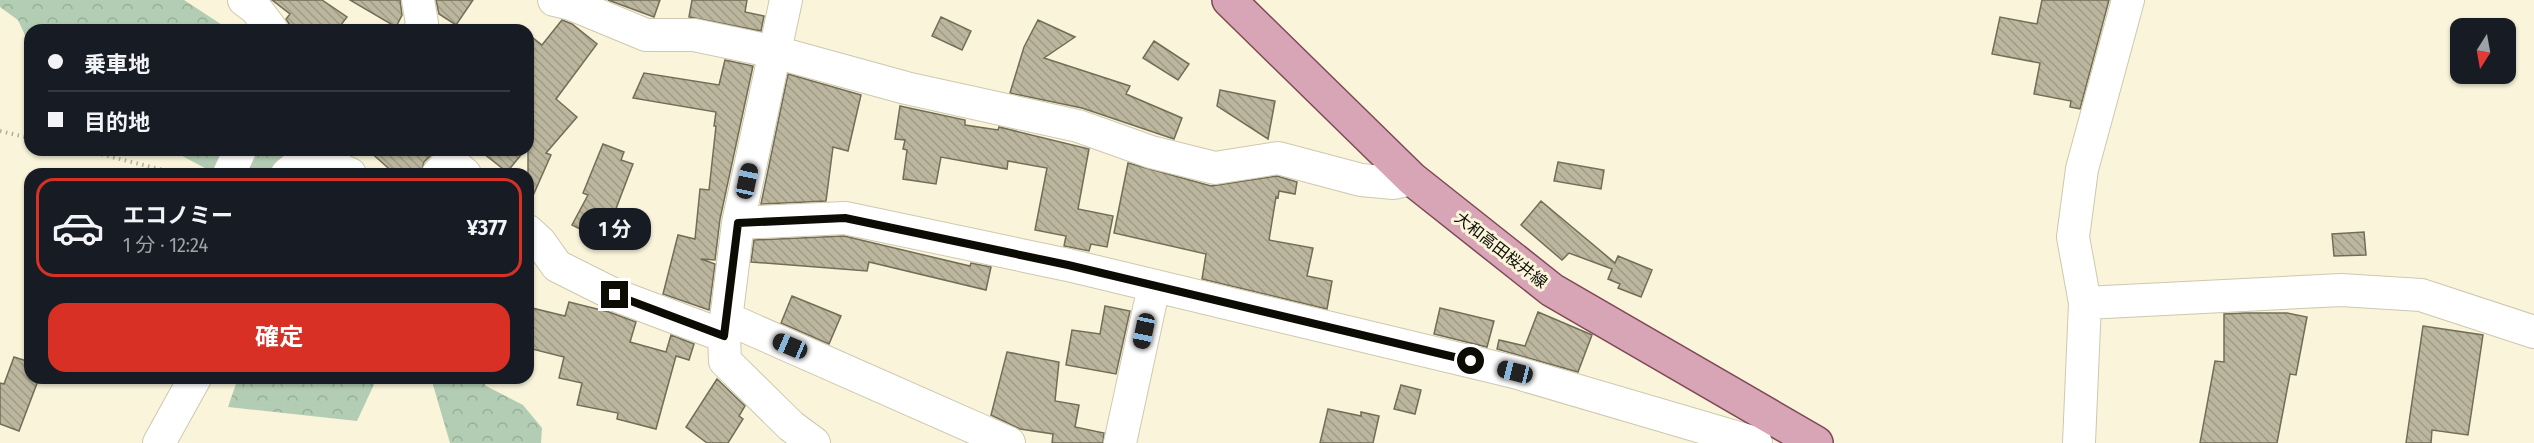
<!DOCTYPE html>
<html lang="ja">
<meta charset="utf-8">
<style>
body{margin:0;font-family:"Fira Sans Condensed","Noto Sans JP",sans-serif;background:#242831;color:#f1f3f6;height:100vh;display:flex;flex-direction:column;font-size:22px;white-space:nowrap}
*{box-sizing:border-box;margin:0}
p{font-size:20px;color:#9ea1a6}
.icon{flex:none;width:33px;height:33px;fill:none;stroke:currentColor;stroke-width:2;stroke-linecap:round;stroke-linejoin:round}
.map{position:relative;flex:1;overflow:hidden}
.drawer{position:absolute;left:24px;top:168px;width:510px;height:216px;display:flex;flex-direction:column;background:#171b24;border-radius:18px;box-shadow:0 2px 4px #0004}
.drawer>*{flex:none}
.guide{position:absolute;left:24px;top:24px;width:510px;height:132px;border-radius:18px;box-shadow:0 2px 4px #0004;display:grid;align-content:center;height:132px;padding:0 24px;background:#171b24}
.needle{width:39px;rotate:191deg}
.buttons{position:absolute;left:2450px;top:18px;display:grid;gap:12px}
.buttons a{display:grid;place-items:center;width:66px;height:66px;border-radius:12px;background:#171b24;box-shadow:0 2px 4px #0004;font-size:30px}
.end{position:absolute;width:27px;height:27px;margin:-14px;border:8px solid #0d0c04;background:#fff;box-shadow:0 0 0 3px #fff}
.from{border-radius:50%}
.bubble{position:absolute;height:42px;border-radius:18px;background:#171b24;box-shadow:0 2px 4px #0004;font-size:20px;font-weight:700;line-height:42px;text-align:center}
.car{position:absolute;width:18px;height:36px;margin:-18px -9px;border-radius:8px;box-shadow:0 0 4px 2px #0007;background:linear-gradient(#222 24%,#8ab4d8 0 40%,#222 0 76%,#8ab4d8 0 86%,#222 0)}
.guide b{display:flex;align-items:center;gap:21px;height:57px;font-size:22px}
.guide b+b{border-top:2px solid #363941}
.guide i{width:15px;height:15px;background:#f1f3f6}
ul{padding:10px 0 0;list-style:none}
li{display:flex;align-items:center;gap:18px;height:99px;margin:0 12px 9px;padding:0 12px;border:3px solid transparent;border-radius:18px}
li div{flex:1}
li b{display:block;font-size:22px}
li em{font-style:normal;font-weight:700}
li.selected{border-color:#d93025}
li>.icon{width:54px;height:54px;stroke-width:1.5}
.action{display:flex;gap:12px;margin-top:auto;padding:12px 24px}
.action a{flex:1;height:69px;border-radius:18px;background:#d93025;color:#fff;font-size:24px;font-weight:700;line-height:69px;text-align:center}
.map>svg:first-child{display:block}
.forest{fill:url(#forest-crowns)}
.building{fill:url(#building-back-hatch);stroke:#726d57;stroke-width:1.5}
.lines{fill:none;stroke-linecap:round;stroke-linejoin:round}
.minor-casing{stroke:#cdc8af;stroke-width:34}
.major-casing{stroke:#7f4857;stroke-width:36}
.path{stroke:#b2ae99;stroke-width:4;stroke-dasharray:1.5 4.5;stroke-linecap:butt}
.minor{stroke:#fff;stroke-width:32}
.major{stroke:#d7a5b5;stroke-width:33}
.route{stroke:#0d0c04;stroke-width:8}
.labels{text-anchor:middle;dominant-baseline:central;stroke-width:6;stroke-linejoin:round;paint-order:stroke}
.street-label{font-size:16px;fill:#0d0c04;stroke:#f9f4da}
</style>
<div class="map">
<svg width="2534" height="443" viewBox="0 0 2534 443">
<defs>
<pattern id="forest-crowns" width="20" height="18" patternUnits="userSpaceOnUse" patternTransform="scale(1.5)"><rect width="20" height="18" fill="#b2cdb3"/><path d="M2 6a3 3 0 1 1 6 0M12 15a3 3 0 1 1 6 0" fill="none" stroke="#98af98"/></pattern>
<pattern id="building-back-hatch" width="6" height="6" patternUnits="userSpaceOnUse" patternTransform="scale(1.5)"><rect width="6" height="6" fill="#bbb69d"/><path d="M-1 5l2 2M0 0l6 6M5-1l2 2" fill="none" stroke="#a09b86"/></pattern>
</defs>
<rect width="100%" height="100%" fill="#f9f4da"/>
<path class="forest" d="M0 0H184L230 30H30V46L18 20 0 7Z
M171 150H334L346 174H216Z
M238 378H377L357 421 228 407Z
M431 378H482L486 386 523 405 542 428 541 443H450Z"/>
<path class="building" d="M272 0H322L347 17 337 30H293L286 19 290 14Z
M350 0H400L402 15 396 27Z
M436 0H473L456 25 439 14Z
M608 0H660L654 17Z
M692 0H747L745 12 764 16 761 31 689 17Z
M2042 0H2109L2080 109 2070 107 2071 101 2034 94 2040 63 1992 54 2000 17 2037 24Z
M941 17 971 31 962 50 932 36Z
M562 20 572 24 597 44 556 99 577 117 546 153 551 155 528 207V34L542 45Z
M1038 20 1075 37 1044 58 1130 86 1126 94 1182 118 1174 139 1082 108 1010 93 1024 47Z
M1154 41 1189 64 1178 80 1143 58Z
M725 60 753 66 720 219 715 260 701 259 715 264 709 310 663 294 678 235 695 239 700 189 709 190 716 126H714L716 112 633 98 644 73 719 85Z
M788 74 861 95 848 151 833 147 826 201 761 204Z
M1220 90 1275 101 1268 139 1217 106Z
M900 106 965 120V125L998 130 999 127 1089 149 1078 209 1113 216 1107 247 1091 244 1089 251 1064 246 1066 236 1035 230 1047 168 1008 161 1007 169 941 157 936 184 903 179 907 150 903 149 905 140 895 139Z
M603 144 624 152 621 160 633 164 614 214 620 217 607 243 572 225 588 195 583 193Z
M368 150H424L430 156 424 162 421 174H395Z
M479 150H525L507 172Z
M1558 162 1604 170 1601 189 1554 181Z
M1128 163 1211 186 1277 176 1297 182 1295 194 1279 191 1278 198 1276 197 1269 240 1313 248 1307 276 1332 281 1327 309 1202 279 1206 254 1114 233Z
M1541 201 1615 263 1618 256 1652 270 1641 297 1618 288 1620 284 1608 279 1612 269 1569 253 1562 260 1521 225Z
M2364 232 2366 255 2334 256 2332 234Z
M844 236 970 266 971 263 991 267 986 290 869 262 867 271 751 262 754 240Z
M792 296 841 316 829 344 781 323Z
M569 302 609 312 636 322 630 342 666 352 671 335 694 344 689 360 676 356 656 429 617 419 618 413 577 405 582 383 559 378 564 357 528 348V307L565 316Z
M1105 306 1130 311 1116 374 1066 365 1072 330 1100 334Z
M1440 308 1494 321 1487 347 1434 334Z
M1538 312 1592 335 1578 372 1497 349 1499 340 1525 346Z
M2246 313H2287L2307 317 2296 375 2290 374 2277 443H2200L2215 361 2224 362V314Z
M2423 326 2483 335 2468 435 2432 430 2431 443H2406Z
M1007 352 1059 362 1055 401 1079 405 1075 427 1104 433 1103 443H1052L1053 434 1020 429 991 415Z
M14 357 30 362V378H39L19 431 0 424V383L4 384Z
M717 379 745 406 739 416 743 419 728 443H707L686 427Z
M1401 385 1421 390 1415 414 1394 409Z
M1328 409 1361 416V412L1379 416 1373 443H1320Z"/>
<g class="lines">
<defs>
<path id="minor" d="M244 0 256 9 272 30
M418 0 422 23 420 30
M554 0 571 4 646 35H694L775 52 906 88 1078 126 1151 152 1215 168 1278 158 1361 180 1394 183 1412 179
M786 0 738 223 724 336 725 361 791 426 814 443
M229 174 240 150
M287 174 304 160H320L350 174
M438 174 450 161 465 174
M738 223 845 218 1068 265 1514 372 1756 443
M528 231 540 242 557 266 615 295 724 336
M2085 303 2341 290 2421 295 2534 332
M726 318 1009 443
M159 443 195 378
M1120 443 1154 286
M2079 443 2085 303 2073 237 2082 169 2128 0"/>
<path id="major" d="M1229 0 1412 179 1552 290 1816 443"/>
</defs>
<use href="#minor" class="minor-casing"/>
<use href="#major" class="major-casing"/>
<path class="path" d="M0 131 30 138
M84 150 179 174"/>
<use href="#minor" class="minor"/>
<use href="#major" class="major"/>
</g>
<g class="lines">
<path class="route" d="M615 295 724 336 738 223 845 218 1068 265 1471 361"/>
</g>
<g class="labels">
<g class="street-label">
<text transform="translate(1501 250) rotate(38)">大和高田桜井線</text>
</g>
</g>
</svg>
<div class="buttons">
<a><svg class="needle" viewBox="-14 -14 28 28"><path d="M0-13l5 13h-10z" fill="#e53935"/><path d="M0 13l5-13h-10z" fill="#9ea1a6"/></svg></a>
</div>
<i class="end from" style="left:1471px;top:361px"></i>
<i class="end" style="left:615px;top:295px"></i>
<div class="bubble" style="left:579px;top:208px;width:72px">1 分</div>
<i class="car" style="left:747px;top:181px;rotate:12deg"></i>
<i class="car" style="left:1144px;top:331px;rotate:192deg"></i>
<i class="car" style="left:790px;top:346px;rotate:293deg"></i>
<i class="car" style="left:1515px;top:372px;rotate:284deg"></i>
<div class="guide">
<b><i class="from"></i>乗車地</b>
<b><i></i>目的地</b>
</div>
<section class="drawer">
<ul>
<li class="selected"><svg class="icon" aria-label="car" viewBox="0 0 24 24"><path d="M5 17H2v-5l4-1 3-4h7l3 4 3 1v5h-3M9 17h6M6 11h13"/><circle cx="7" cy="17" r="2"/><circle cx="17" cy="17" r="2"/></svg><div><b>エコノミー</b><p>1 分 · 12:24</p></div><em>¥377</em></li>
</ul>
<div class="action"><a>確定</a></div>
</section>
</div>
